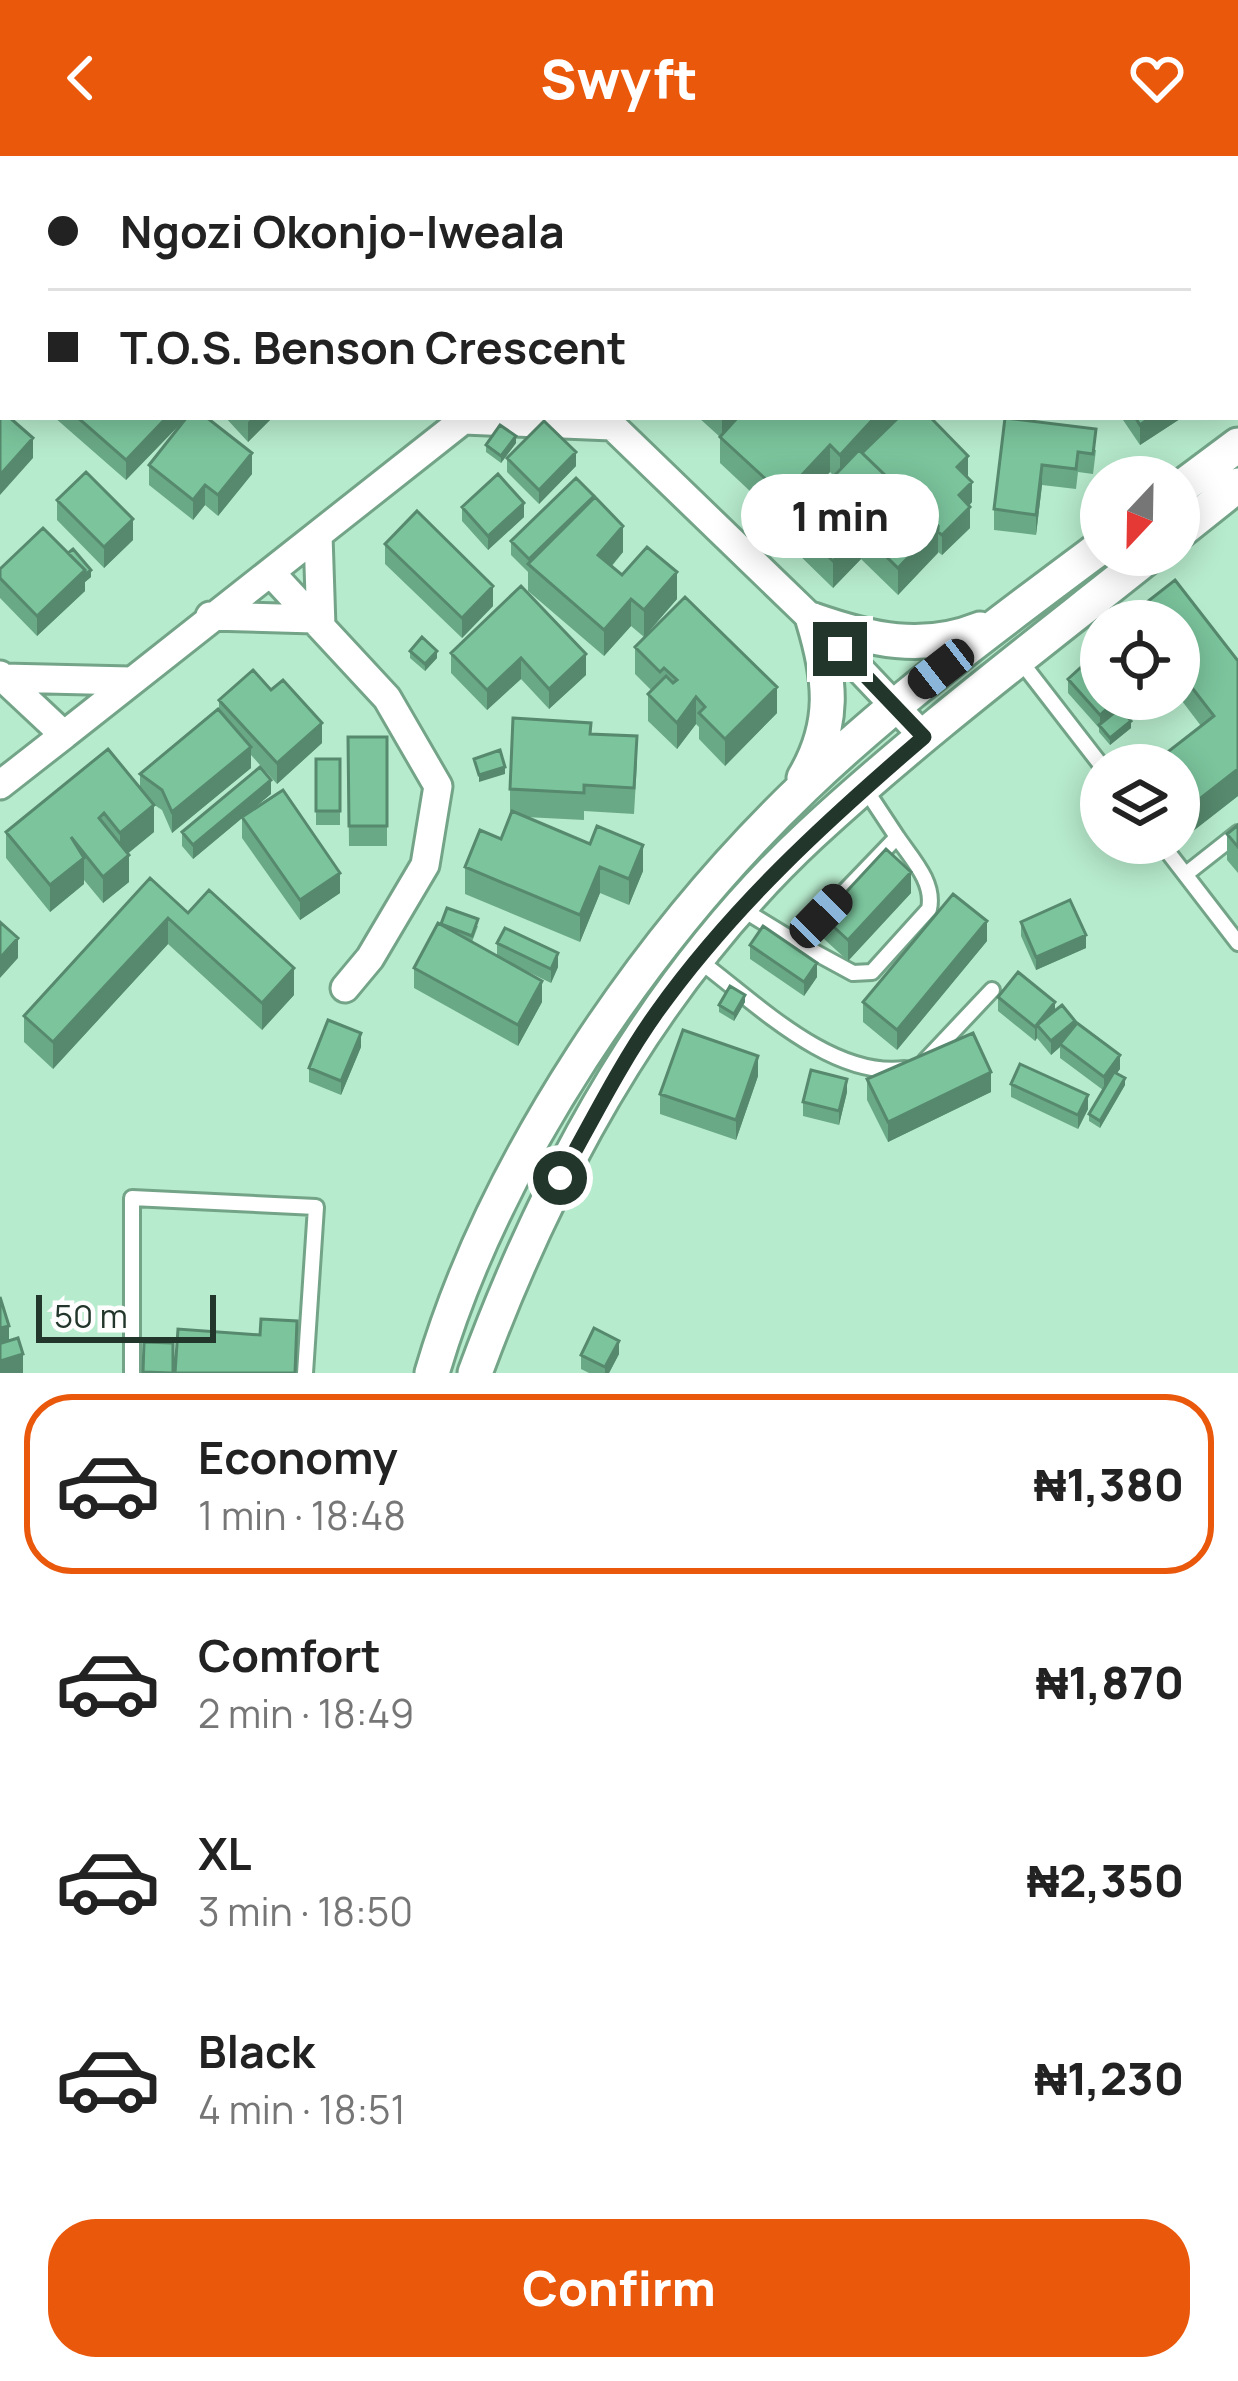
<!DOCTYPE html>
<meta charset="utf-8">
<style>
body{margin:0;font-family:Manrope,sans-serif;background:#f2f2f2;color:#222;height:100vh;display:flex;flex-direction:column;font-size:45px;white-space:nowrap}
*{box-sizing:border-box;margin:0}
p{font-size:39px;color:#767676}
.icon{flex:none;width:66px;height:66px;fill:none;stroke:currentColor;stroke-width:2;stroke-linecap:round;stroke-linejoin:round}
.map{position:relative;height:1217px;overflow:hidden}
.details{display:flex;flex-direction:column;background:#fff;flex:1}
.details>*{flex:none}
.guide{position:absolute;left:0px;top:0px;width:1239px;height:264px;box-shadow:0 6px 30px #0003;display:grid;align-content:center;height:264px;padding:0 48px;background:#fff}
.needle{width:78px;rotate:202deg}
.tools{position:absolute;left:1080px;top:300px;display:grid;gap:24px}
.tools a{display:grid;place-items:center;width:120px;height:120px;border-radius:50%;background:#fff;box-shadow:0 6px 30px #0003;font-size:60px}
.scale{position:absolute;left:36px;bottom:30px;width:180px;box-sizing:border-box;padding-left:12px;border:6px solid #22362b;border-top:0;font-size:33px;line-height:42px;white-space:nowrap;color:#22362b;-webkit-text-stroke:9px #fefefe;paint-order:stroke}
.end{position:absolute;width:54px;height:54px;margin:-27px;border:15px solid #22362b;background:#fff;box-shadow:0 0 0 6px #fff}
.from{border-radius:50%}
.bubble{position:absolute;height:84px;border-radius:42px;background:#fff;box-shadow:0 6px 30px #0003;font-size:39px;font-weight:800;line-height:84px;text-align:center}
.car{position:absolute;width:36px;height:72px;margin:-36px -18px;border-radius:15px;box-shadow:0 0 9px 3px #0007;background:linear-gradient(#222 24%,#8ab4d8 0 40%,#222 0 76%,#8ab4d8 0 86%,#222 0)}
.guide b{display:flex;align-items:center;gap:42px;height:114px;font-size:45px}
.guide b+b{border-top:3px solid #e0e0e0}
.guide i{width:30px;height:30px;background:#222}
ul{padding:21px 0 0;list-style:none}
li{display:flex;align-items:center;gap:36px;height:180px;margin:0 24px 18px;padding:0 24px;border:6px solid transparent;border-radius:48px}
li div{flex:1}
li b{display:block;font-size:45px}
li em{font-style:normal;font-weight:800}
li.active{border-color:#ea580c}
li>.icon{width:108px;height:108px;stroke-width:1.5}
.cta{display:flex;gap:24px;margin-top:auto;padding:24px 48px}
.cta a{flex:1;height:138px;border-radius:48px;background:#ea580c;color:#fff;font-size:48px;font-weight:800;line-height:138px;text-align:center}
header{display:flex;justify-content:space-between;align-items:center;height:156px;padding:0 48px;background:#ea580c;color:#fff;font-size:54px;font-weight:800}
.map>svg:first-child{display:block}
.lines{fill:none;stroke-linecap:round;stroke-linejoin:round}
.service-casing{stroke:#73a488;stroke-width:20}
.minor-casing{stroke:#73a488;stroke-width:33}
.tertiary-casing{stroke:#73a488;stroke-width:39}
.service{stroke:#fff;stroke-width:14}
.minor{stroke:#fff;stroke-width:27}
.tertiary{stroke:#fff;stroke-width:33}
.wall{fill:#6aa986}
.shaded-wall{fill:#56896d}
.building{fill:#7bc49c;stroke:#56896d;stroke-width:3}
.route{stroke:#22362b;stroke-width:15}
</style>
<header><svg class="icon" aria-label="back" viewBox="0 0 24 24"><path d="M15 5l-7 7 7 7"/></svg>Swyft<svg class="icon" aria-label="heart" viewBox="0 0 24 24"><path d="M12 20l-8-8c-3-5 5-10 8-4 3-6 11-1 8 4z"/></svg></header>
<div class="map">
<svg width="1238" height="1217" viewBox="0 0 1238 1217">
<rect width="100%" height="100%" fill="#b7ebcd"/>
<g class="lines">
<defs>
<path id="service" d="M1019 503 1101 609
M1161 687 1238 787
M1186 718 1238 677
M742 753 796 786 897 681 866 634
M796 786 853 817 872 816 929 753C935 726 911 702 897 681
M697 803C753 844 830 923 905 913
M925 905 992 834
M132 1217V1042L316 1051 305 1217"/>
<path id="minor" d="M353 0 357 3
M271 3 273 0
M892 3 894 0
M1236 78 1238 77
M603 261 813 464 924 581
M464 264 612 270
M318 379 321 471
M271 417 387 542 438 630 425 709 370 802 345 832
M210 460 314 463
M0 519 64 579 0 629
M4 522 130 525
M64 579 467 261"/>
<path id="tertiary" d="M1179 333 1238 289
M1179 376 1238 329
M813 464C870 484 923 496 980 473
M804 622C836 568 831 523 813 464
M432 1217C494 1005 646 782 804 631 896 543 999 467 1101 391
M475 1217C548 1019 655 823 811 678 918 579 1036 490 1150 399"/>
</defs>
<use href="#service" class="service-casing"/>
<use href="#minor" class="minor-casing"/>
<use href="#tertiary" class="tertiary-casing"/>
<use href="#service" class="service"/>
<use href="#minor" class="minor"/>
<use href="#tertiary" class="tertiary"/>
</g>
<path class="wall" d="M764 0H810L807 3H768Z
M1185 0H1238V29L1236 31V3H1188Z
M54 261H187L126 324Z
M225 261H273L248 286Z
M698 261H930L968 320 972 346 969 350 970 372 942 399 938 396 898 439 861 403 833 432 791 391V365L834 320 830 316 783 366 720 307V281Z
M1121 261H1183L1140 289Z
M1005 262 1096 294 1093 318 1078 316 1076 333 1042 329 1036 379 994 374V353Z
M516 287 501 307 486 296V289Z
M507 302 576 310 539 348 507 316Z
M149 309 252 318 218 360 205 349 193 364 149 329Z
M594 343 623 396 612 410 622 419 677 443 644 481 631 470 604 500 528 435V416L511 399V385Z
M57 344 133 384 104 412 57 364Z
M462 351 524 361 488 394 462 365Z
M385 388 493 450 462 482 385 408Z
M0 413 91 421 85 426V435L37 480 0 442Z
M1175 424 1238 505V640L1179 686V609H1151L1201 570 1179 541V465H1133V457Z
M521 430 586 519 549 553 521 523 487 554 451 517V497Z
M635 491 777 557 725 610 699 583V571L696 568 677 593 648 565V538L652 535 635 518Z
M410 495 437 502 425 515 410 502Z
M1068 523 1121 543V553L1131 572 1110 589 1099 576V572L1068 537Z
M219 544 322 587 277 628 251 599V612L172 677 162 654 153 648 154 676 127 698 129 726 103 747 84 724V728L50 756 6 702V676L140 631V618L219 554Z
M591 578 637 607 634 658 584 655V664L525 661 643 715 629 749 600 737 580 786 465 738V711L501 683 510 660V633Z
M348 581H387V690H349Z
M316 603H340V669H316Z
M271 638 246 658 340 737 300 764 242 682V662L193 703 182 690V676Z
M1238 669V717L1227 704V678Z
M150 722 188 757 294 839 262 874 168 788 53 913 24 886V860Z
M911 737 848 805 823 782V761Z
M1021 766 1086 792 1036 814 1021 780Z
M438 767 478 770 472 786 497 800V787L558 811 551 827 510 807 542 846 518 890 414 832V812Z
M987 785 897 894 863 866V846Z
M750 789 817 821 804 840 750 803Z
M998 841 1055 854 1075 869 1120 913 1117 917 1125 929 1100 972 1089 965V958L1103 934 1060 902V891L1051 899 1037 882 1035 885 998 855Z
M745 846 734 865 719 856V849Z
M361 891 341 939 309 926V912Z
M758 920 736 984 660 958V938Z
M867 923 991 936 888 986 867 944Z
M1011 928 1088 953 1078 973 1011 941Z
M847 936 839 969 803 960V946Z
M619 1198 609 1217H589L581 1213V1199Z"/>
<path class="shaded-wall" d="M499 0H520L517 3H496Z
M792 0H810L807 3H790Z
M167 261H187L126 324V304Z
M253 261H273L248 286V266Z
M722 261H742L722 283Z
M875 261H900L840 325V299Z
M1151 261H1183L1140 289V269Z
M516 280V287L501 307V300Z
M33 282V302L0 339V319Z
M830 289V316L783 366V339Z
M576 296V310L539 348V334Z
M252 297V318L218 360V339Z
M968 300V320L957 331V311Z
M1042 309V329L1036 379V359Z
M972 326V346L959 360V339Z
M205 329V349L193 364V344Z
M524 347V361L488 394V380Z
M970 351V372L942 399V379Z
M133 363V384L104 412V391Z
M623 370V396L598 425V399Z
M938 370V397L898 439V412Z
M861 376V403L833 432V405Z
M85 414H91V421L85 426V435L37 480V460Z
M677 416V443L644 481V454Z
M493 430V450L462 482V462Z
M631 443V470L604 500V474Z
M437 495V502L425 515V508Z
M586 498V519L549 553V533Z
M521 502V523L487 554V534Z
M777 531V557L725 610V583Z
M696 541V568L677 593V567Z
M1118 543H1121V554L1100 573V559Z
M1131 565V572L1110 589V582Z
M322 567V587L277 628V607Z
M251 591V612L172 677V656Z
M505 611V618L479 626V619Z
M1238 613V640L1179 686V659Z
M271 624V638L193 703V689Z
M154 649V676L120 704V677Z
M643 689V715L629 749V723Z
M129 699V726L103 747V721Z
M84 702V728L50 756V729Z
M600 711V737L580 786V759Z
M911 716V737L848 805V784Z
M340 717V737L300 764V744Z
M168 762V788L53 913V886Z
M987 765V785L897 894V874Z
M1086 779V792L1036 814V801Z
M18 782V802L0 822V802Z
M558 797V811L551 827V813Z
M817 807V821L804 840V826Z
M294 812V839L262 874V847Z
M542 825V846L518 890V869Z
M745 839V846L734 865V858Z
M1055 846V860L1037 869V882L1035 885V871Z
M1075 865V879L1060 888V891L1051 899V885Z
M361 877V891L341 939V925Z
M1120 899V913L1104 934V921Z
M758 900V920L736 984V964Z
M991 916V936L888 986V966Z
M1125 922V929L1100 972V965Z
M847 923V936L839 969V955Z
M1088 939V953L1078 973V959Z
M9 1170V1196L0 1199V1172Z
M619 1185V1198L609 1217H605V1211Z
M23 1198V1217H0V1205Z"/>
<path class="building" d="M465 0H499L496 3H468Z
M576 0H605L608 3H573Z
M693 0H758L762 3H690Z
M936 0H1051L1048 3H939Z
M1095 0H1129L1126 3H1092Z
M1130 0H1174L1177 3H1127Z
M1206 0H1238V9L1236 11V3H1209Z
M1238 114V186L1236 187V115Z
M0 253 3 256V261H9L33 282 0 319Z
M77 261H167L126 304Z
M187 261H206L252 297 218 339 205 329 193 344 149 309Z
M738 261H875L840 299 830 289 783 339 720 281Z
M899 261H930L968 300 957 311 972 326 959 339 970 351 942 379 938 376V370L862 297Z
M1135 261H1151L1140 269Z
M1005 262 1096 273 1093 298 1078 296 1076 313 1042 309 1036 359 994 353Z
M544 265 576 296 539 334 507 302Z
M500 269 516 280 501 300 486 289Z
M859 294 938 370 898 412 861 376 833 405 791 365Z
M86 316 133 363 104 391 57 344Z
M498 318 524 347 488 380 462 351Z
M576 322 594 340 529 403 511 385Z
M595 341 623 370 598 399 622 419 647 391 677 416 644 454 631 443 604 474 528 408Z
M417 355 493 430 462 462 385 388Z
M43 372 85 414 37 460 0 422V413Z
M73 393 91 414 85 419V414L68 397Z
M1175 424 1238 505V613L1179 659V609H1151L1214 560 1179 515V465H1140L1133 457Z
M521 430 586 498 549 533 521 502 487 534 451 497Z
M685 441 777 531 725 583 699 557 705 551 696 541 677 567 648 538 666 520 673 527 677 524 664 512 660 516 635 491Z
M422 481 437 495 425 508 410 495Z
M1089 504 1101 518V543H1118L1100 559 1068 523Z
M253 514 271 534 283 524 322 567 277 607 219 544Z
M1120 552 1131 565 1110 582 1099 569Z
M218 553 251 591 172 656 162 634 140 618Z
M513 562 591 567 590 578 637 580 634 632 584 629V637L510 633Z
M348 581H387V670H349Z
M108 593 154 649 120 677 104 657 99 662 129 699 103 721 71 681 84 702 50 729 6 676Z
M500 594 505 611 479 619 474 603Z
M316 603H340V655H316Z
M260 611 271 624 193 689 182 676Z
M283 634 340 717 300 744 242 661Z
M512 655 590 688 597 670 643 689 629 723 600 711 580 759 465 711 480 674 501 683Z
M1238 669V691L1227 678Z
M886 693 911 716 848 784 823 761Z
M150 722 188 757 209 734 294 812 262 847 168 762 53 886 24 860Z
M953 738 987 765 897 874 863 846Z
M1070 744 1086 779 1036 801 1021 766Z
M447 752 478 763 472 780 441 768Z
M0 766 18 782 0 802Z
M438 767 542 825 518 869 414 812Z
M763 770 817 807 804 826 750 789Z
M505 772 558 797 551 813 497 787Z
M1018 816 1055 846 1035 871 998 841Z
M730 830 745 839 734 858 719 849Z
M1062 849 1075 865 1051 885 1037 869Z
M328 864 361 877 341 925 309 912Z
M1077 867 1120 899 1104 921 1060 888Z
M683 874 758 900 736 964 660 938Z
M973 877 991 916 888 966 867 923Z
M1020 908 1088 939 1078 959 1011 928Z
M811 914 847 923 839 955 803 946Z
M1114 916 1125 922 1100 965 1089 958Z
M0 1141 9 1170 0 1172Z
M261 1163 297 1165 295 1217H175L178 1173 260 1179Z
M594 1172 619 1185 605 1211 581 1199Z
M0 1181 2 1187 18 1182 23 1198 0 1205Z
M144 1186 173 1187V1217L143 1216Z"/>
<g class="lines">
<path class="route" d="M560 1022C591 967 620 908 657 856 732 751 826 665 924 581L840 493"/>
</g>
</svg>
<div class="tools">
<a><svg class="needle" viewBox="-14 -14 28 28"><path d="M0-13l5 13h-10z" fill="#e53935"/><path d="M0 13l5-13h-10z" fill="#767676"/></svg></a>
<a><svg class="icon" aria-label="locate" viewBox="0 0 24 24"><circle cx="12" cy="12" r="6"/><path d="M12 2v4M12 18v4M2 12h4M18 12h4"/></svg></a>
<a><svg class="icon" aria-label="layers" viewBox="0 0 24 24"><path d="M12 4l9 5-9 5-9-5zM3 14l9 5 9-5"/></svg></a>
</div>
<div class="scale">50 m</div>
<i class="end from" style="left:560px;top:1022px"></i>
<i class="end" style="left:840px;top:493px"></i>
<div class="bubble" style="left:741px;top:318px;width:198px">1 min</div>
<i class="car" style="left:941px;top:513px;rotate:232deg"></i>
<i class="car" style="left:821px;top:760px;rotate:44deg"></i>
<div class="guide">
<b><i class="from"></i>Ngozi Okonjo-Iweala</b>
<b><i></i>T.O.S. Benson Crescent</b>
</div>
</div>
<section class="details">
<ul>
<li class="active"><svg class="icon" aria-label="car" viewBox="0 0 24 24"><path d="M5 17H2v-5l4-1 3-4h7l3 4 3 1v5h-3M9 17h6M6 11h13"/><circle cx="7" cy="17" r="2"/><circle cx="17" cy="17" r="2"/></svg><div><b>Economy</b><p>1 min · 18:48</p></div><em>₦1,380</em></li>
<li><svg class="icon" aria-label="car" viewBox="0 0 24 24"><path d="M5 17H2v-5l4-1 3-4h7l3 4 3 1v5h-3M9 17h6M6 11h13"/><circle cx="7" cy="17" r="2"/><circle cx="17" cy="17" r="2"/></svg><div><b>Comfort</b><p>2 min · 18:49</p></div><em>₦1,870</em></li>
<li><svg class="icon" aria-label="car" viewBox="0 0 24 24"><path d="M5 17H2v-5l4-1 3-4h7l3 4 3 1v5h-3M9 17h6M6 11h13"/><circle cx="7" cy="17" r="2"/><circle cx="17" cy="17" r="2"/></svg><div><b>XL</b><p>3 min · 18:50</p></div><em>₦2,350</em></li>
<li><svg class="icon" aria-label="car" viewBox="0 0 24 24"><path d="M5 17H2v-5l4-1 3-4h7l3 4 3 1v5h-3M9 17h6M6 11h13"/><circle cx="7" cy="17" r="2"/><circle cx="17" cy="17" r="2"/></svg><div><b>Black</b><p>4 min · 18:51</p></div><em>₦1,230</em></li>
</ul>
<div class="cta"><a>Confirm</a></div>
</section>
